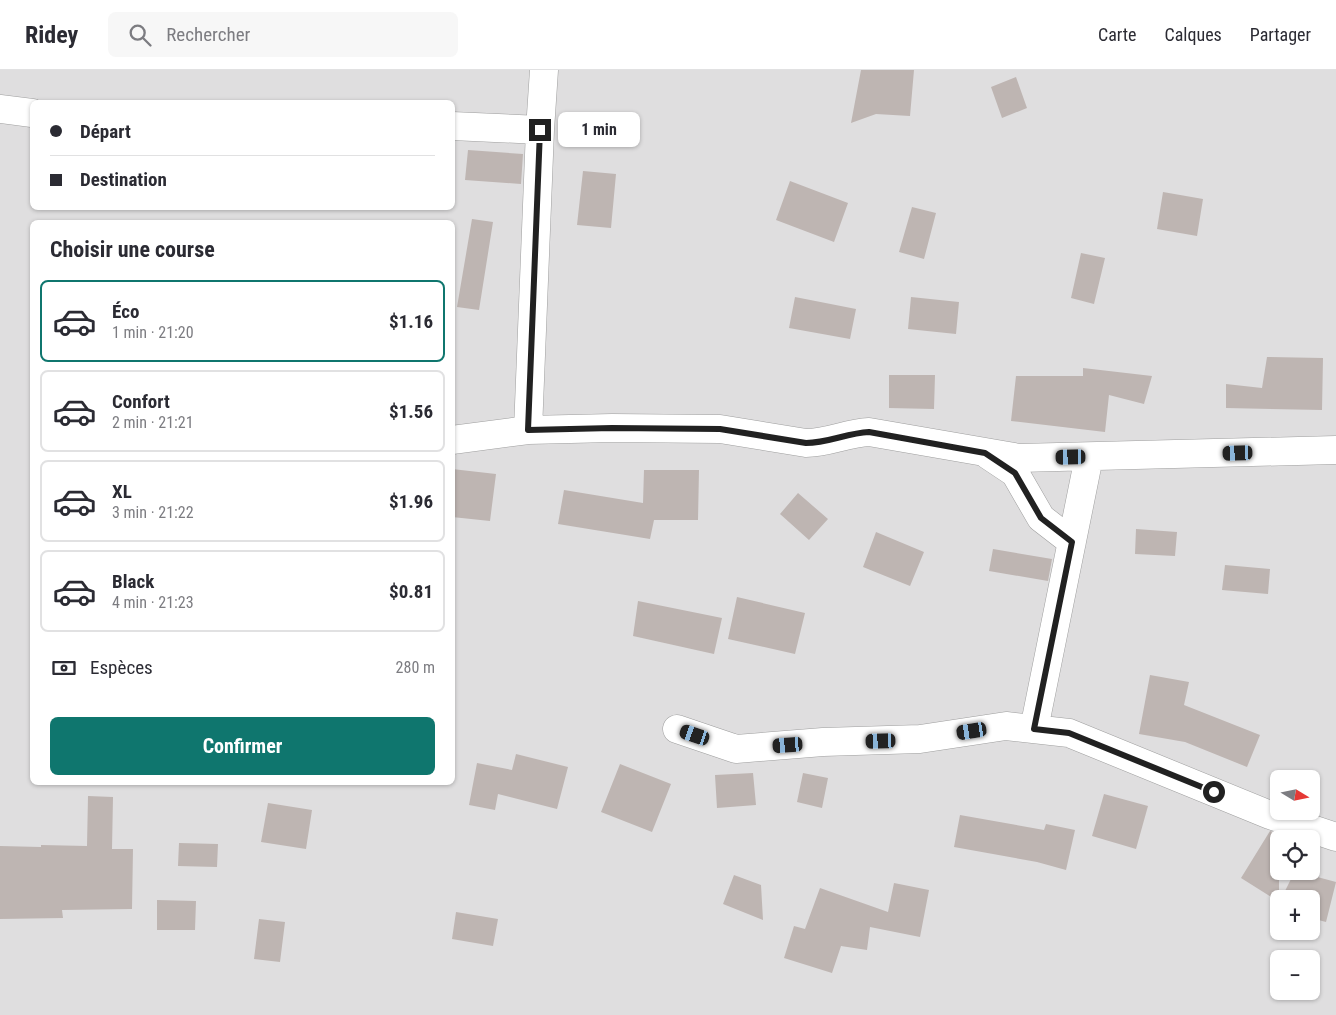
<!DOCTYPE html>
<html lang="fr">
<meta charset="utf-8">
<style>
body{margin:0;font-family:"Roboto Condensed",sans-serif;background:#f7f7f7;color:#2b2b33;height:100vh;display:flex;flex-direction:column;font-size:19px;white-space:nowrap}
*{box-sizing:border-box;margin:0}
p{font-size:16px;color:#7c7c81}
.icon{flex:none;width:28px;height:28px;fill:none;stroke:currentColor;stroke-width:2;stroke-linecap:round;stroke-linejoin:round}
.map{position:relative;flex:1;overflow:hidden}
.side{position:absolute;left:30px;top:150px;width:425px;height:565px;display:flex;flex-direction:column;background:#fff;border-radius:8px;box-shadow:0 1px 4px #0004}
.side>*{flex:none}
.top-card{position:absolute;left:30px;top:30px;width:425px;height:110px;border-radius:8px;box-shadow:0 1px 4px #0004;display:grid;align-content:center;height:110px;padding:0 20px;background:#fff}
.needle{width:32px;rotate:100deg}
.fabs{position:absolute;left:1270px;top:700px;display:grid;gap:10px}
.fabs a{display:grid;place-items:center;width:50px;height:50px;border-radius:8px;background:#fff;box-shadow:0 1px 4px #0004;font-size:25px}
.end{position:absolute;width:22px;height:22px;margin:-11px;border:6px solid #212121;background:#fff;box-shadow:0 0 0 2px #fff}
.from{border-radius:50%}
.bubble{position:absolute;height:35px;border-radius:8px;background:#fff;box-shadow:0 1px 4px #0004;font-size:16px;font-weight:700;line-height:35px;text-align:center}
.car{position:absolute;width:15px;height:30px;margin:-15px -8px;border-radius:6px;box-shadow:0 0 4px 1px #0007;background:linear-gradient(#222 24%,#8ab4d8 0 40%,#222 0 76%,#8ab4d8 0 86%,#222 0)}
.top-card b{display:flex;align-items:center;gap:18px;height:48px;font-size:19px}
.top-card b+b{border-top:1px solid #e1e1e2}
.top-card i{width:12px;height:12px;background:#2b2b33}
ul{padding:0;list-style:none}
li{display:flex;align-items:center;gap:15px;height:82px;margin:0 10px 8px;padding:0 10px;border:2px solid #e1e1e2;border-radius:8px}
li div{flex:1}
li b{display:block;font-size:19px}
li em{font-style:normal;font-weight:700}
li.selected{border-color:#0f766e}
li>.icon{width:45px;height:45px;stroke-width:1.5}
h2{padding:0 20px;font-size:22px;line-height:60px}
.pay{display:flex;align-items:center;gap:12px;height:55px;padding:0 20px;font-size:19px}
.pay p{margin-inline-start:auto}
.primary-button{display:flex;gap:10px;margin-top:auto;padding:10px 20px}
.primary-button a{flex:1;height:58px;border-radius:8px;background:#0f766e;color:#fff;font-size:20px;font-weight:700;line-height:58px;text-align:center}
header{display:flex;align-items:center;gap:30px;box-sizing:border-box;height:70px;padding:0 25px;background:#fff;border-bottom:1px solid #e1e1e2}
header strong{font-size:24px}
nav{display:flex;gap:28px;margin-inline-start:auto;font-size:18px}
.search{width:350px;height:45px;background:#f7f7f7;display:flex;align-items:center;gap:12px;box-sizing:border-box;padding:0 18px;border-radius:8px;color:#7c7c81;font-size:19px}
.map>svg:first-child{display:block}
.residential{fill:#dfdedf;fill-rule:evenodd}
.building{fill:#beb5b2}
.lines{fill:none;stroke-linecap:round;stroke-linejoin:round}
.street-casing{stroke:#9e9e9e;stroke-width:29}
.street{stroke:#fff;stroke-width:28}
.route{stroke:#212121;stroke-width:6}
</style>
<header>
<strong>Ridey</strong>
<div class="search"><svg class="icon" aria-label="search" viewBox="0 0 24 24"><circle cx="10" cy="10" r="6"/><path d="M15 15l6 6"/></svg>Rechercher</div>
<nav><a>Carte</a><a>Calques</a><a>Partager</a></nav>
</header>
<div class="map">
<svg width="1336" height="945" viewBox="0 0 1336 945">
<rect width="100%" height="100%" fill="#f1ede9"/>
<path class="residential" d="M0 0H1336V945H0ZM32 32H452V138H32ZM32 152H452V712H32ZM1279 709H1311V741H1279ZM1279 769H1311V801H1279ZM1279 829H1311V861H1279ZM1279 889H1311V921H1279Z"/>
<path class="building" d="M861 0H914L910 46 876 44 851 53Z
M1016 7 1027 38 1002 48 991 17Z
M468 80 523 84 521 114 465 110Z
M583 101 616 104 611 158 577 155Z
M790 111 848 133 834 172 776 150Z
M1163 122 1203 129 1197 166 1157 159Z
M912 137 936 143 924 189 899 182Z
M472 149 493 152 479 240 457 237Z
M1081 183 1105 188 1094 234 1071 228Z
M795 227 856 239 850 269 789 258Z
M911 227 959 232 956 264 908 259Z
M1267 287 1323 288 1322 340 1226 338V314L1262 318Z
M1083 298 1152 306 1144 334 1109 325 1105 362 1011 351 1016 306H1083Z
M889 305H935L934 339 889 338Z
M452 399 496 404 490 451 452 447Z
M644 400H699L698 450H654L650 469 558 454 564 420 643 433Z
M798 423 828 449 809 470 780 444Z
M1136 459 1177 462 1175 486 1135 484Z
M876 462 924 482 910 516 863 497Z
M993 479 1052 489 1048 511 989 501Z
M1225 495 1270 499 1268 524 1222 520Z
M737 527 805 543 795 584 728 569Z
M638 531 722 548 714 584 633 566Z
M1150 605 1189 612 1184 635 1260 665 1247 697 1185 672 1139 664Z
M516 684 568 697 557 739 498 724 495 740 469 735 477 693 512 700Z
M620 694 671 714 652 762 601 742Z
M753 703 756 735 717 738 715 705Z
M803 703 828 708 822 738 797 732Z
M1104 724 1148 736 1136 779 1092 766Z
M88 726 113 727 112 779H133L132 839 62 840 63 848 0 849V776L41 777V775L87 776Z
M268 733 312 740 306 779 261 772Z
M960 745 1044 760 1046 754 1075 760 1066 800 1037 792 954 777Z
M1270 761 1279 764V832L1241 808Z
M179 773 218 774 217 797 178 796Z
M1295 801 1336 812 1326 852 1311 848V829H1281Z
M734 805 761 815 763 850 723 834Z
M894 813 929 820 920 867 870 857 867 880 841 876 832 903 784 888 794 856 805 859 820 818 888 842Z
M157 830 196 831 195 860H157Z
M456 842 498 849 493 876 452 869Z
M259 849 285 852 280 892 254 889Z"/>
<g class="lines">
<defs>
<path id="street" d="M0 39 32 43
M452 56 540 60
M528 360 540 60 544 0
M452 370 528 360 612 358 720 359 806 373C828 373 847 363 869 362L1019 388 1336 380
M988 385 1015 403 1041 448 1072 472
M677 659 736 679 823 672 920 669 1006 656 1069 663 1270 745 1336 767
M1034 659 1089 387"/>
</defs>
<use href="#street" class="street-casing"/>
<use href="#street" class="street"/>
</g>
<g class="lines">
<path class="route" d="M540 60 528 360 612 358 720 359 806 373C828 373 847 363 869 362L985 383 1015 403 1041 448 1072 472 1034 659 1069 663 1214 722"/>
</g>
</svg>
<div class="fabs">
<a><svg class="needle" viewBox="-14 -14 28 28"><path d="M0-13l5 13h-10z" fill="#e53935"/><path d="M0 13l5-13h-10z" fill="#7c7c81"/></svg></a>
<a><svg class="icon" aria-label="locate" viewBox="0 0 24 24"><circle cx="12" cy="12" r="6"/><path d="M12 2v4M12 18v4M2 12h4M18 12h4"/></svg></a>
<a>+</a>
<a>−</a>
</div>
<i class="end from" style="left:1214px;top:722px"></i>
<i class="end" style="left:540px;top:60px"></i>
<div class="bubble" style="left:558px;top:42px;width:82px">1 min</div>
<i class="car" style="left:1238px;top:383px;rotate:268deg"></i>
<i class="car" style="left:1071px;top:387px;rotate:269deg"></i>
<i class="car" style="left:972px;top:661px;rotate:261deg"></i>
<i class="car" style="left:695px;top:665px;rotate:289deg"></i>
<i class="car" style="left:881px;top:671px;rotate:268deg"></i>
<i class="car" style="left:788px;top:675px;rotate:266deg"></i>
<div class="top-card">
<b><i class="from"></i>Départ</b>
<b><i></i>Destination</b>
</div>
<section class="side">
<h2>Choisir une course</h2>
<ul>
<li class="selected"><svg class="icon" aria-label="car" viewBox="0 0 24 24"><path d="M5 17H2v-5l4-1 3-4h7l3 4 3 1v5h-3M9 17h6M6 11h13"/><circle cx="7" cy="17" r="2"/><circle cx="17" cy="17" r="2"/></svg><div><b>Éco</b><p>1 min · 21:20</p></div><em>$1.16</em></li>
<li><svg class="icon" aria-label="car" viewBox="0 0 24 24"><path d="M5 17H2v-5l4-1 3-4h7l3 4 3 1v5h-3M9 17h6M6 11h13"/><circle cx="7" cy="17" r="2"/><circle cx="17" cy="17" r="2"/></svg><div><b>Confort</b><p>2 min · 21:21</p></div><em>$1.56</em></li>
<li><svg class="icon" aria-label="car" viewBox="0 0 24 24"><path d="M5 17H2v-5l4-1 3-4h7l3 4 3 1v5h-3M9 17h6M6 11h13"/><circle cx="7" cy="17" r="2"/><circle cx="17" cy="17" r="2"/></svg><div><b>XL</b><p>3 min · 21:22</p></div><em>$1.96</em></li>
<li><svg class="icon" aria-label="car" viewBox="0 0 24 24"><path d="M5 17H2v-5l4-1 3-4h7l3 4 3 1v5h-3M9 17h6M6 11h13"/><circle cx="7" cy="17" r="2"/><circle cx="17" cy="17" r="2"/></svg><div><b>Black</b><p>4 min · 21:23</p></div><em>$0.81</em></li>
</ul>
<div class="pay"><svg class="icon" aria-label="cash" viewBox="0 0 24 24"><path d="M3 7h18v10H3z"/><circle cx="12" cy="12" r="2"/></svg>Espèces<p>280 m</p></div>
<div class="primary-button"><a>Confirmer</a></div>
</section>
</div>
